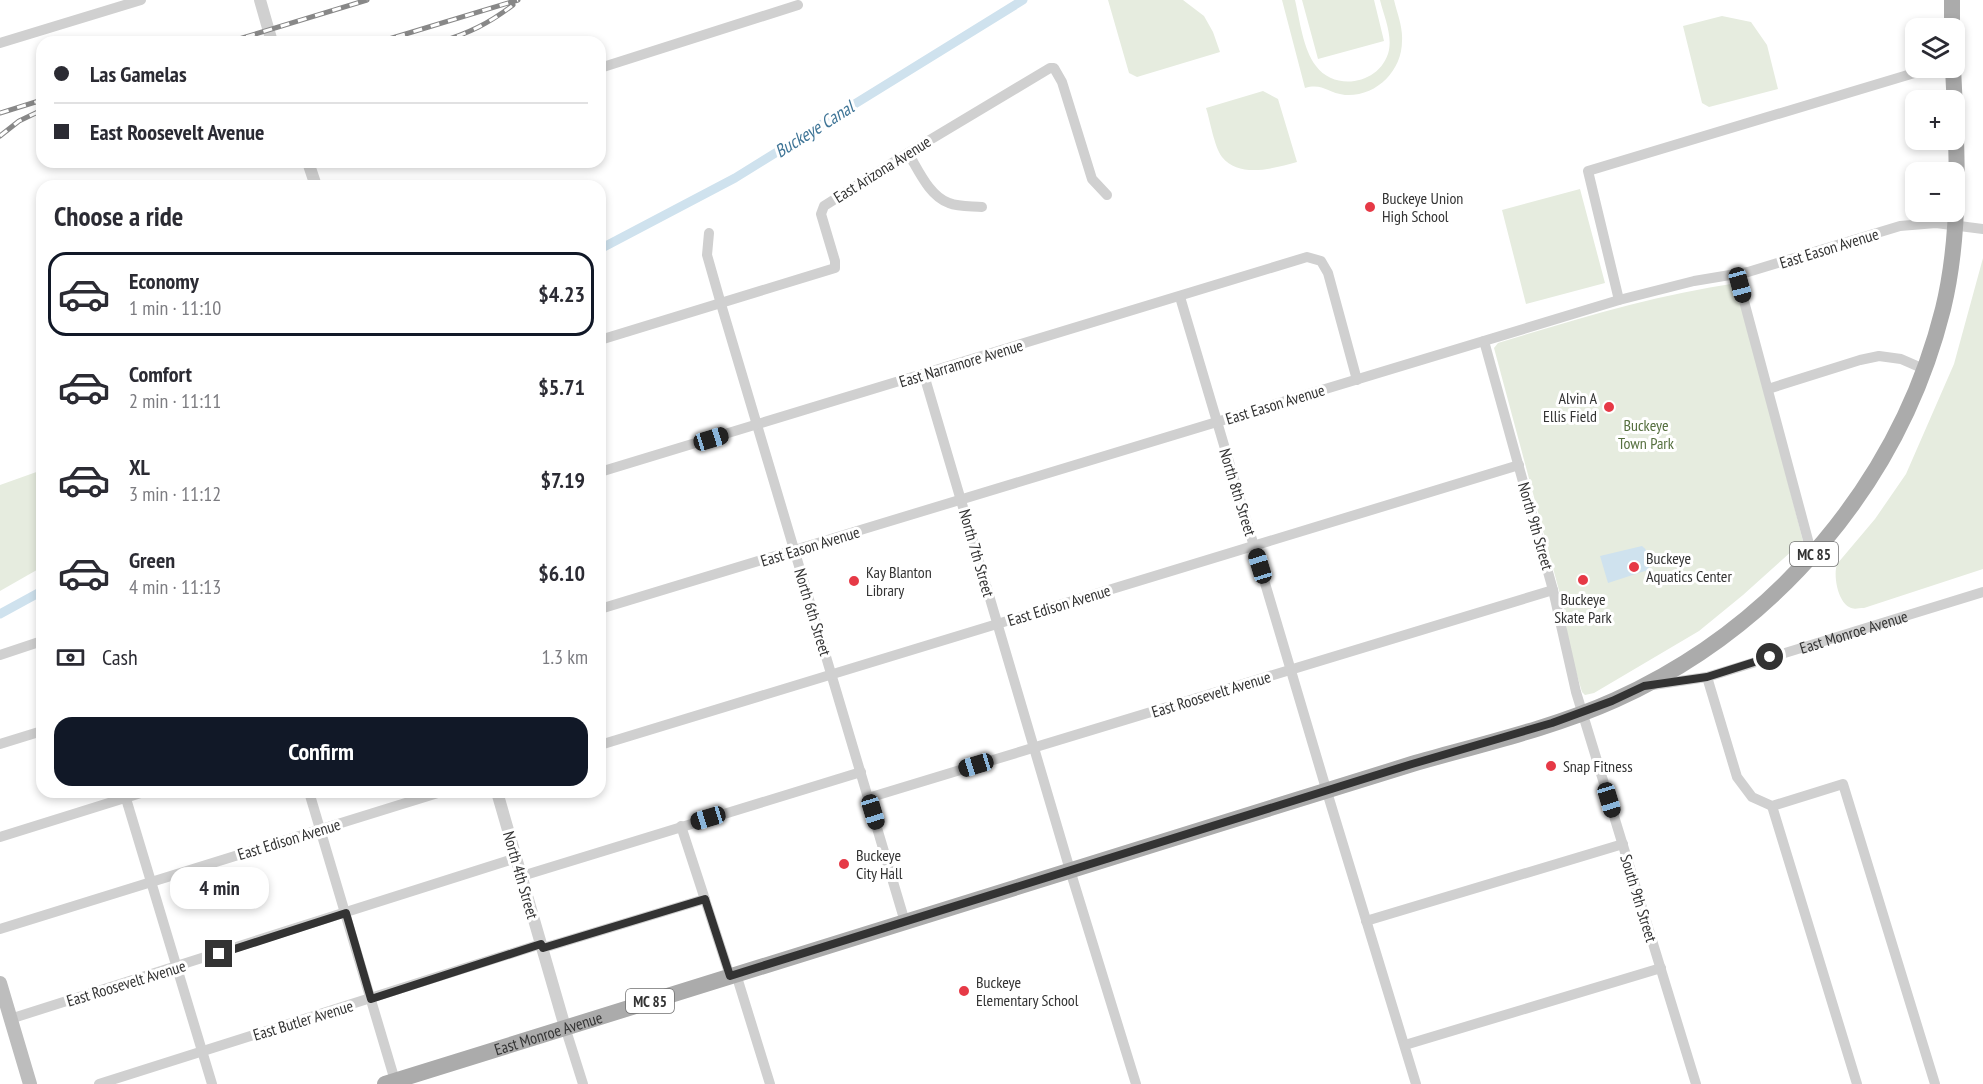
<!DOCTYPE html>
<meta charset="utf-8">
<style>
body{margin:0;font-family:"PT Sans Narrow",sans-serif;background:#f2f2f3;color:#2b2b33;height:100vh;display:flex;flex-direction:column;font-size:22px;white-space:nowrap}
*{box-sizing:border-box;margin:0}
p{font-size:20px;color:#7c7c81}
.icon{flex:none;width:33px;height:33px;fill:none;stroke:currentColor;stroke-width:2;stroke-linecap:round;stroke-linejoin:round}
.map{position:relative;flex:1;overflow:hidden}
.sheet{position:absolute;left:36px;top:180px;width:570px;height:618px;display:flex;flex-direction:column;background:#fff;border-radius:18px;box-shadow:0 3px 9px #0003}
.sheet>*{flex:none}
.hud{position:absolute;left:36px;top:36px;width:570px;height:132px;border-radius:18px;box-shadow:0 3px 9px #0003;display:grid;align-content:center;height:132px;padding:0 18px;background:#fff}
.tools{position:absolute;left:1905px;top:18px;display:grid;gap:12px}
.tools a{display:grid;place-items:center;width:60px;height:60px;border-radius:12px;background:#fff;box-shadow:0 3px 9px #0003;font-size:30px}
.end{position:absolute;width:27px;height:27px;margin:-14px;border:8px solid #333;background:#fff;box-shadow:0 0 0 3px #fff}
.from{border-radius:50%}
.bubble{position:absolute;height:42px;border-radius:18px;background:#fff;box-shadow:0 3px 9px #0003;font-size:20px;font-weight:600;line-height:42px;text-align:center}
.car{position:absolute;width:18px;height:36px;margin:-18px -9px;border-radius:8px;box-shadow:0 0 4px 2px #0007;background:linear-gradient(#222 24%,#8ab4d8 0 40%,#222 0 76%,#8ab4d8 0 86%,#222 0)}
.hud b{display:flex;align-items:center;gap:21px;height:57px;font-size:22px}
.hud b+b{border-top:2px solid #e1e1e2}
.hud i{width:15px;height:15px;background:#2b2b33}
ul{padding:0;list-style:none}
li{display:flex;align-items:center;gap:18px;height:84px;margin:0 12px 9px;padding:0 6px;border:3px solid transparent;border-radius:18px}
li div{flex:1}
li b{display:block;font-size:22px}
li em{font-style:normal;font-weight:600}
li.selected{border-color:#111827}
li>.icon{width:54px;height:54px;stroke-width:1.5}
h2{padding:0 18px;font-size:27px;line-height:72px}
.pay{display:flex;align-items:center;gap:15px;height:66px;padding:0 18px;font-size:22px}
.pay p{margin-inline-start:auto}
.cta{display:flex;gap:12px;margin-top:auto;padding:12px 18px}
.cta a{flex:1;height:69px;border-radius:18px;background:#111827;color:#fff;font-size:24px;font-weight:600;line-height:69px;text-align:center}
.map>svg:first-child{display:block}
.green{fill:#e6ecdf}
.water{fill:#cfe2ee}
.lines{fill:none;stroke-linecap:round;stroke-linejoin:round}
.canal{stroke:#cfe2ee;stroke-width:9}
.minor{stroke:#d0d0d0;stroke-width:10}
.tertiary{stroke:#d0d0d0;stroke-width:12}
.secondary{stroke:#bdbdbd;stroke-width:14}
.primary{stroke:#ababab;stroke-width:16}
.rail-casing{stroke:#888;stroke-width:5}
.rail{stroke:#fff;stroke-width:3;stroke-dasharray:9;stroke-linecap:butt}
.route{stroke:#333;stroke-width:8}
.poi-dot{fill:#e63946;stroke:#fff;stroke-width:2}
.labels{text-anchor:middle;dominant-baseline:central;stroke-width:6;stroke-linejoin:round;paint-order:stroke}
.shield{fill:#fff;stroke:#707070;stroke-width:1.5}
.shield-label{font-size:15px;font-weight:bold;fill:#333}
.street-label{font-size:16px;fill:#333;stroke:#fff}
.poi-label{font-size:16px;fill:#333;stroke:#fff;text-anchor:start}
.park-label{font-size:16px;fill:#56703f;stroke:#fff}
.water-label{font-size:18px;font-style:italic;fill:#3f7597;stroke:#fff}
</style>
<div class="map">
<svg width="1983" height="1084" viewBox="0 0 1983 1084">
<rect width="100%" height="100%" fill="#fff"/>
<path class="green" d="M1108 0H1183L1204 16 1213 32 1220 52 1137 77 1129 73Z
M1282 0H1295C1300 21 1303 49 1316 66 1336 93 1382 83 1389 50 1392 34 1384 16 1380 0H1394C1397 13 1403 27 1402 41 1402 71 1376 97 1345 95 1327 93 1323 83 1305 88Z
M1302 0H1374L1384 41 1318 59Z
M1722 16 1751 22 1767 45 1778 89 1709 107 1702 103 1683 26Z
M1263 91 1278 99 1297 162C1274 168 1240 179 1222 157 1214 146 1210 120 1206 108Z
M1580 189 1605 283 1526 304 1502 210Z
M1983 258V569L1864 608C1858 608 1854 610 1849 607 1838 601 1833 576 1837 564L1875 519 1906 474 1954 364Z
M1737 283 1803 541 1743 595 1699 631 1594 693 1585 695 1582 692 1569 648 1564 609 1494 348 1498 343C1577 319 1655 295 1737 283Z
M42 470V567L0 591V485Z"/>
<path class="water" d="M1642 546C1650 553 1652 559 1648 570L1608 583 1600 556Z"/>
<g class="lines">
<path class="canal" d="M600 249 735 178 1023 0
M0 614 42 591"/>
<g class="minor">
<path d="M0 43 141 0"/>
<path d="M600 68 798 5"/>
<path d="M908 153C918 169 929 196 949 203 959 207 971 206 982 207"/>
<path d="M709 233 707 255 721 304 905 922"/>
<path d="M1737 275 1812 555"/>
<path d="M1180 297 1327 792 1416 1084"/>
<path d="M1619 300 1588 171 1931 68"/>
<path d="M600 340 835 268V261L821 214 824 206 908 153 1050 68H1054L1062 82 1092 179 1107 195"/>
<path d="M1484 341 1553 590 1576 692 1696 1084"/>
<path d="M924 375 1070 870 1136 1084"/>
<path d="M1768 389 1860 360 1879 356 1901 359 1924 369"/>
<path d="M600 472 1307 257 1321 261 1328 273 1357 380"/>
<path d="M600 609 1619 300 1694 281 1748 272 1900 226 1936 223 1983 229"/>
<path d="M0 655 42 641"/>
<path d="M1707 677 1737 777 1752 797 1772 806 1843 784 1935 1084"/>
<path id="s1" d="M1653 685 1707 677 1983 592"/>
<path d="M0 744 42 731"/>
<path d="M600 745 1519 465"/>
<path d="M124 792 212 1084"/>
<path d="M309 792 396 1084"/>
<path d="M868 798 1553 590"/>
<path d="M1772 806 1857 1084"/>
<path d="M681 826 730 976"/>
<path d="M0 837 144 792"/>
<path d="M522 876 861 772"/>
<path d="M1366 921 1623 844"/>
<path d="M0 929 441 792"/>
<path d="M543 948 705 899"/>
<path d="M736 974 770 1084"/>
<path d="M10 1019 516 858"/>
<path d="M565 1027 583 1084"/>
<path d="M1405 1045 1661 968"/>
<path d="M99 1084 541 944"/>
</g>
<path class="tertiary" d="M260 0 272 42
M308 162 316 186
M497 792 565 1027"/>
<path class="secondary" d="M0 983 30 1084"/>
<g class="primary">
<path d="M1952 0V28"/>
<path id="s2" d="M385 1084 1412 764C1478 745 1553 728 1615 700 1777 627 1900 481 1943 309 1962 231 1957 147 1953 68"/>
</g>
<defs>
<path id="rail" d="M229 42 367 0
M379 42 518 0
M440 42C469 33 488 24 513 5
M0 113 42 100
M0 136 19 121 42 110"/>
</defs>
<use href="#rail" class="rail-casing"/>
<use href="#rail" class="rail"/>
</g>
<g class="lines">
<path class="route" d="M219 954 346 913 371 999 541 944 543 948 705 899 730 976 1412 764 1552 723 1612 701 1644 686 1707 677 1770 657"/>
</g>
<g class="poi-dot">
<circle cx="1370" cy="207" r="6"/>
<circle cx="1609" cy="407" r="6"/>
<circle cx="1634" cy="567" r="6"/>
<circle cx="1583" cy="580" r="6"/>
<circle cx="854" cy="581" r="6"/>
<circle cx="1551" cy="766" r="6"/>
<circle cx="844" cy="864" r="6"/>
<circle cx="964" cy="991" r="6"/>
</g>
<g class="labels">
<g class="shield">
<rect x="1790" y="542" width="48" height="24" rx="4.5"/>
<rect x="626" y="989" width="48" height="24" rx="4.5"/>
</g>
<g class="shield-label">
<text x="1814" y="554">MC 85</text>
<text x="650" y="1001">MC 85</text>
</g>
<g class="street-label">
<text transform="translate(882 169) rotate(-32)">East Arizona Avenue</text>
<text transform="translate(1829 248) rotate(-17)">East Eason Avenue</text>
<text transform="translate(961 363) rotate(-17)">East Narramore Avenue</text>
<text transform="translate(1275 404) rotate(-17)">East Eason Avenue</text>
<text transform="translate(1238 492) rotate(73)">North 8th Street</text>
<text transform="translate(1536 526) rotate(74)">North 9th Street</text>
<text transform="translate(810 546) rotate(-17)">East Eason Avenue</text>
<text transform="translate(977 553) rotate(74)">North 7th Street</text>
<text transform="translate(1059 605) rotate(-17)">East Edison Avenue</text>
<text transform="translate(813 612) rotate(73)">North 6th Street</text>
<text stroke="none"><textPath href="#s1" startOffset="208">East Monroe Avenue</textPath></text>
<text transform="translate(1211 694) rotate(-17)">East Roosevelt Avenue</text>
<text transform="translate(289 839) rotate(-17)">East Edison Avenue</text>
<text transform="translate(521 875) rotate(74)">North 4th Street</text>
<text transform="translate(1639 898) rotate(73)">South 9th Street</text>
<text transform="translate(126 983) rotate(-17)">East Roosevelt Avenue</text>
<text transform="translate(303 1020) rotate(-17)">East Butler Avenue</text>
<text stroke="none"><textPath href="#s2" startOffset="171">East Monroe Avenue</textPath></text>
</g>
<g class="poi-label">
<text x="1382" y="198">Buckeye Union<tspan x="1382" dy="18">High School</tspan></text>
<text x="1597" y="398" text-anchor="end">Alvin A<tspan x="1597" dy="18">Ellis Field</tspan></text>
<text x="1646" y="558">Buckeye<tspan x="1646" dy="18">Aquatics Center</tspan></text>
<text x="866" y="572">Kay Blanton<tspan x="866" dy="18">Library</tspan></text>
<text x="1583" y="599" text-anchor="middle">Buckeye<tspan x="1583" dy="18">Skate Park</tspan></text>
<text x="1563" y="766">Snap Fitness</text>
<text x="856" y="855">Buckeye<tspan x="856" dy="18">City Hall</tspan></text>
<text x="976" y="982">Buckeye<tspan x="976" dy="18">Elementary School</tspan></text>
</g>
<g class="park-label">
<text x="1646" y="425">Buckeye<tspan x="1646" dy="18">Town Park</tspan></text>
</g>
<g class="water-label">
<text transform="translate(814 129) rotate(-32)">Buckeye Canal</text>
</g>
</g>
</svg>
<div class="tools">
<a><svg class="icon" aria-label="layers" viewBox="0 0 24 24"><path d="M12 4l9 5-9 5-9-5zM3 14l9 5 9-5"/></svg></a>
<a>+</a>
<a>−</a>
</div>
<i class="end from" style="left:1770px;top:657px"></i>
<i class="end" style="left:219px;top:954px"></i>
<div class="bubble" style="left:170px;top:867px;width:99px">4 min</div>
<i class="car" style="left:1740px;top:285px;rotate:165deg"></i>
<i class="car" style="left:711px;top:439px;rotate:73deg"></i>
<i class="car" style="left:1260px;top:566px;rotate:343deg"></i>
<i class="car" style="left:976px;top:765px;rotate:253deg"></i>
<i class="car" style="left:1609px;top:800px;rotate:163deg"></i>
<i class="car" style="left:873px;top:812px;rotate:163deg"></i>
<i class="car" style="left:708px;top:818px;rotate:253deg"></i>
<div class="hud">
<b><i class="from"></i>Las Gamelas</b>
<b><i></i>East Roosevelt Avenue</b>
</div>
<section class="sheet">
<h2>Choose a ride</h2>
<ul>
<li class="selected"><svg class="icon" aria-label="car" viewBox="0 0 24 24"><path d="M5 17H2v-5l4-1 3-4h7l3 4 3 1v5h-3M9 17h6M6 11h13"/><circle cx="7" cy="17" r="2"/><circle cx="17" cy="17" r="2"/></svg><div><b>Economy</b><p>1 min · 11:10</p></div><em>$4.23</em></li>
<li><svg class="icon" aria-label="car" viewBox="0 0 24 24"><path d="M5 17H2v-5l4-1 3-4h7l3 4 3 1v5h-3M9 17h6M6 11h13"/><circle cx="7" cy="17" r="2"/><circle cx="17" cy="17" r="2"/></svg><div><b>Comfort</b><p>2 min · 11:11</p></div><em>$5.71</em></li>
<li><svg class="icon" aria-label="car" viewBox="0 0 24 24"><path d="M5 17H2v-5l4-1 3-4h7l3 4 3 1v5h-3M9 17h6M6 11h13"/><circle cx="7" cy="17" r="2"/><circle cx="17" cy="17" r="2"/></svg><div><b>XL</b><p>3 min · 11:12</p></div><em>$7.19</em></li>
<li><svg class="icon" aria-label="car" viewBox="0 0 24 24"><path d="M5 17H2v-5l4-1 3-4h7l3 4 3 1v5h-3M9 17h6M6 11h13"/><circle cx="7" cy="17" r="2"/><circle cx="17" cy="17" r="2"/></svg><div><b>Green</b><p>4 min · 11:13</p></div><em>$6.10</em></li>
</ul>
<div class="pay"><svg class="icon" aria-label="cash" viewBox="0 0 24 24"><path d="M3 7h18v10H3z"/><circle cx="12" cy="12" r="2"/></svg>Cash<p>1.3 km</p></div>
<div class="cta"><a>Confirm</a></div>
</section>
</div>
